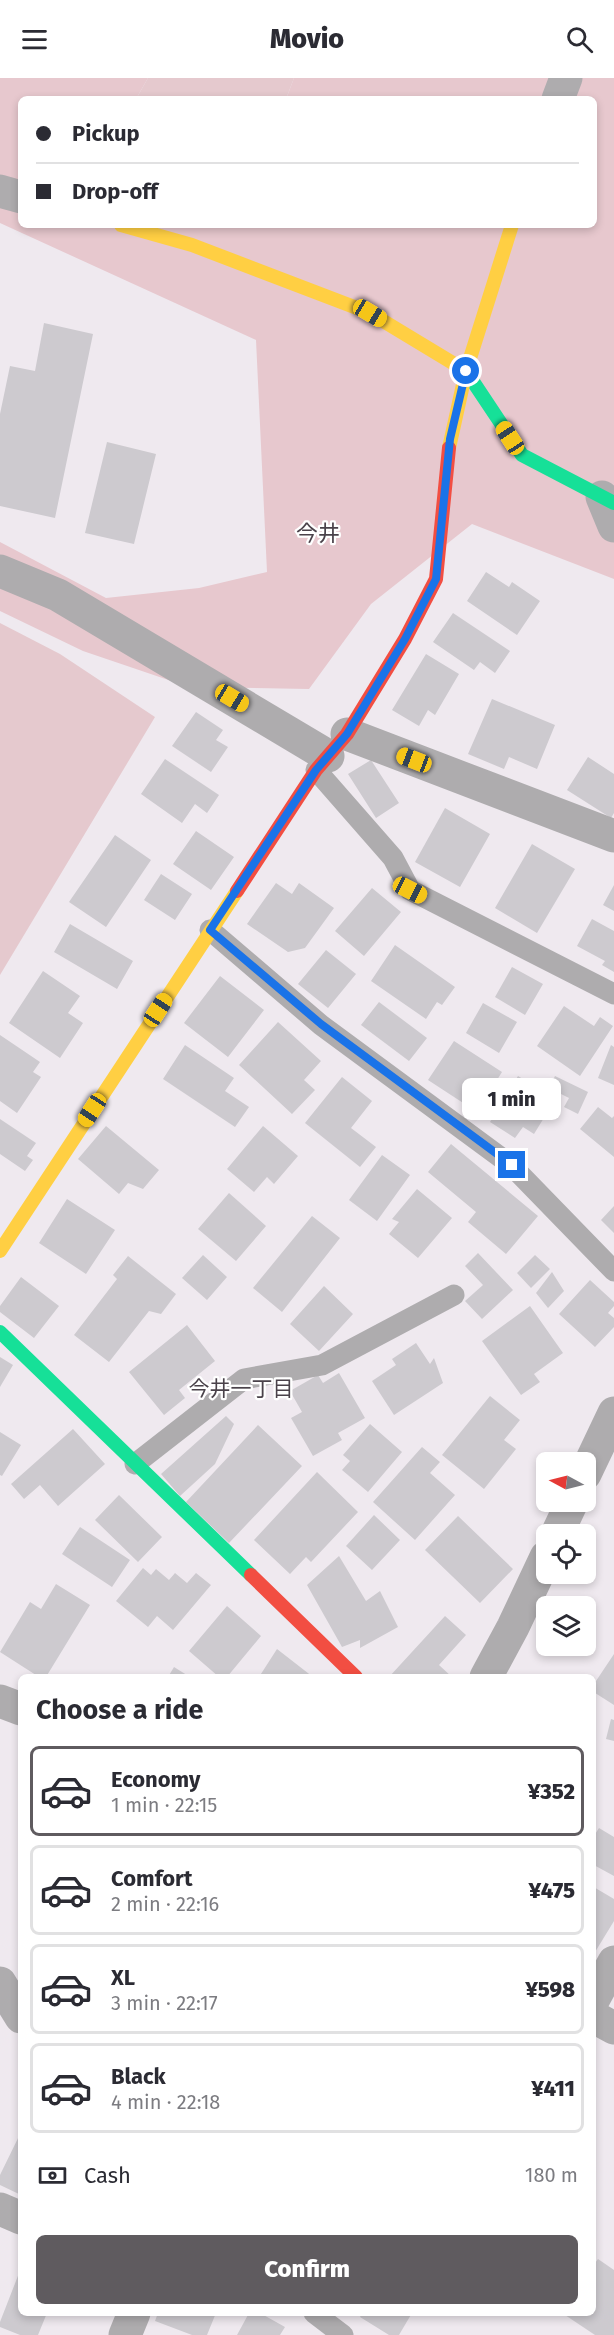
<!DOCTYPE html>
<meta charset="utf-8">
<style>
body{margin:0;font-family:"Fira Sans","Noto Sans JP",sans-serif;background:#f2f2f3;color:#2b2b33;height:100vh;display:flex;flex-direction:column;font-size:22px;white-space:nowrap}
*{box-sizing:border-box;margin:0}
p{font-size:20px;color:#7c7c81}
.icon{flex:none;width:33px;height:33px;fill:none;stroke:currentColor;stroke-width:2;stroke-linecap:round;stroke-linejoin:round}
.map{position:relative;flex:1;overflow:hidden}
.details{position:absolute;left:18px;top:1596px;width:578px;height:642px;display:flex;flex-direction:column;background:#fff;border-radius:9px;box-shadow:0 3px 9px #0003}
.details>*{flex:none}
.hud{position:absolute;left:18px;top:18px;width:579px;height:132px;border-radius:9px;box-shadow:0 3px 9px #0003;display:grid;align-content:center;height:132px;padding:0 18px;background:#fff}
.needle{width:39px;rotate:277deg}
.tools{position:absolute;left:536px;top:1374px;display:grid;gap:12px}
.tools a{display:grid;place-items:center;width:60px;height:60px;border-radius:9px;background:#fff;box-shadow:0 3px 9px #0003;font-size:30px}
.end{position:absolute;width:27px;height:27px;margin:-14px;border:8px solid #1a73e8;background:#fff;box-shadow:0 0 0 3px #fff}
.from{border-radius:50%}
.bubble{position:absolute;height:42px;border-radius:9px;background:#fff;box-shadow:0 3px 9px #0003;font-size:20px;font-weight:800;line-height:42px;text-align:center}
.car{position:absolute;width:18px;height:36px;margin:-18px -9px;border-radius:8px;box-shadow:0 0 4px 2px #0007;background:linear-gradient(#f5c518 24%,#345 0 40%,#f5c518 0 76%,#345 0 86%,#f5c518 0)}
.hud b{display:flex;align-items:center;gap:21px;height:57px;font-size:22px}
.hud b+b{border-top:2px solid #e1e1e2}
.hud i{width:15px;height:15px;background:#2b2b33}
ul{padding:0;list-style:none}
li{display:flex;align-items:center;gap:18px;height:90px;margin:0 12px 9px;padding:0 6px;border:3px solid #e1e1e2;border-radius:9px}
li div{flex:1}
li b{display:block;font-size:22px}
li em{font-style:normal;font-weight:800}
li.selected{border-color:#5f5b5f}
li>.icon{width:54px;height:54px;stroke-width:1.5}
h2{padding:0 18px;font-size:27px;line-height:72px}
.pay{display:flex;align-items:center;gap:15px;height:66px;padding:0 18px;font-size:22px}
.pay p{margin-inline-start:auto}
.cta{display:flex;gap:12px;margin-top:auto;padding:12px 18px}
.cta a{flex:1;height:69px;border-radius:9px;background:#5f5b5f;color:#fff;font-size:24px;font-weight:800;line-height:69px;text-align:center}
header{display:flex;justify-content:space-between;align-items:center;height:78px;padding:0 18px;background:#fff;font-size:27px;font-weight:800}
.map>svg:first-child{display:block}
.green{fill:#e5c9ce}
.forest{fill:#e7c8ce}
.building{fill:#cdcacf}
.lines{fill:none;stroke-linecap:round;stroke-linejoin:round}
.lane{stroke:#aeacae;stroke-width:21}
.street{stroke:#aeacae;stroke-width:33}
.fast{stroke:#16e098;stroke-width:14}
.slow{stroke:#ffcf43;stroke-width:14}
.jam{stroke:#f24e42;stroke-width:14}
.route{stroke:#1a73e8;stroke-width:8}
.labels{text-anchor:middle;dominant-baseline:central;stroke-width:4.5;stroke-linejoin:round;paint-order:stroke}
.neighbourhood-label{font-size:21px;fill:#4a424a;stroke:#fff}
.quarter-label{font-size:22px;fill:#4a424a;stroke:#fff}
</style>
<header><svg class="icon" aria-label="menu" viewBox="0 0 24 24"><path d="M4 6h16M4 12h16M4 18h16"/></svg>Movio<svg class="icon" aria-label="search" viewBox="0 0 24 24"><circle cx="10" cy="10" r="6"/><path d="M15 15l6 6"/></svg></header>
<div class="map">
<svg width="614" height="2257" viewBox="0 0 614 2257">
<rect width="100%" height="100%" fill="#efe9ef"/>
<path class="green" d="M148 0H294L286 21H136Z
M0 545 60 576 155 639 0 897Z"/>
<path class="forest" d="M0 0H148L136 21H21V147H594V21H286L294 0H614V501L472 446 371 526 309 611 189 609 83 573 0 533V464L106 520 199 510 267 494 256 262 0 145Z"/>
<path class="building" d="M44 245 93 256 55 440 0 428V336L10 288 35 293Z
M107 364 156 376 134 466 85 455Z
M486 494 509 509 512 504 540 523 517 557 467 523Z
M453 535 510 573 495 595 480 584 474 592 433 564Z
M426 576 459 596 435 637 428 632 419 648 392 632Z
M492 621 555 647 537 691 509 679 504 691 468 676Z
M196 634 223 652 216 662 228 669 211 694 172 668Z
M588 679 614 696V735L611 740 567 712Z
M165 681 219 717 207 735 195 726 182 745 141 716Z
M371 682 399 725 376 740 348 696Z
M445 730 490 756 460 809 415 784Z
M196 753 234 779 211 812 173 786Z
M115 757 151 782 106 849 69 824Z
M532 766 575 791 537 855 495 830Z
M161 796 192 816 175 842 144 822Z
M276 805 292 816 299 805 334 830 305 870 288 874 247 846Z
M614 807V833L603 827Z
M372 810 401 834 364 878 335 853Z
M592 841 614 853V894L602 887 605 883 577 868Z
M70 846 133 883 117 911 54 874Z
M395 867 455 909 442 927 437 924 426 941 371 903Z
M326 872 356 896 328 930 298 906Z
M512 889 543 906 525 937 495 919Z
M43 893 80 918 68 935 83 945 60 980 9 945Z
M220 898 264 932 228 979 184 945Z
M379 924 427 960 409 983 361 947Z
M483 925 517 944 499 975 466 955Z
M564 928 594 948 600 939 613 948 580 998 537 968Z
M278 944 321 983 304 1002 315 1012 292 1036 239 987Z
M0 957 40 984 33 994 41 999 17 1035 0 1023Z
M454 963 502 994 477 1034 428 1002Z
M185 967 234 1000 225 1013 249 1029 235 1049 163 1001Z
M611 967 614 969V1007L598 1000Z
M518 998 539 1011 534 1021 550 1030 534 1056 523 1049 515 1060 490 1044Z
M555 998 588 1014 578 1036 564 1029 569 1020 549 1010Z
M342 999 372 1023 351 1050 376 1069 360 1089 305 1045Z
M598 1029 612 1040 614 1038V1079L580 1051Z
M0 1041 36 1065 27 1078 33 1082 25 1093 0 1076Z
M106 1048 159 1092 143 1111 128 1105 119 1116 78 1081Z
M263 1048 298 1078 274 1106 267 1099 254 1114 227 1091Z
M451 1066 538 1138 506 1176 468 1144 476 1134 428 1094Z
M382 1077 410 1097 377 1143 349 1122Z
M417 1111 452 1140 418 1180 389 1156 399 1144 392 1141Z
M229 1115 266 1148 236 1183 198 1151Z
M67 1121 115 1152 86 1196 39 1165Z
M614 1128V1155L601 1142Z
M312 1138 340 1160 282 1234 253 1210Z
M478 1175 513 1212 482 1241 465 1223 483 1207 465 1188Z
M203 1177 227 1199 207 1222 182 1200Z
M535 1177 550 1191 531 1210 517 1195Z
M128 1178 176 1216 161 1236 149 1233 109 1284 74 1257 117 1201 113 1197Z
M552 1194 564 1213 548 1230 536 1215Z
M21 1199 59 1228 34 1260 0 1234V1228Z
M590 1202 614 1224V1228L608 1235 614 1240V1249L595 1269 559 1236Z
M324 1208 353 1236 319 1273 290 1246Z
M530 1228 563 1275 534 1296 540 1304 521 1317 482 1263Z
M187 1247 215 1283 179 1312 185 1320 164 1337 129 1294Z
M416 1265 430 1286 434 1280 443 1305 394 1337 372 1303 396 1287 392 1281Z
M0 1279 13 1287 0 1309Z
M339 1295 365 1340 338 1355 342 1362 313 1378 291 1340 302 1334 290 1313 318 1297 323 1305Z
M490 1318 520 1342 504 1362 516 1371 484 1411 442 1377Z
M226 1338 234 1346 215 1386 180 1418 161 1396Z
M370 1346 402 1374 368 1414 342 1392 350 1383 343 1377Z
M258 1347 302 1388 229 1465 186 1424Z
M73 1351 105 1386 58 1428 40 1407 24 1421 11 1406Z
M0 1354 21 1367 2 1398 0 1397Z
M422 1369 440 1384 430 1395 455 1417 415 1462 373 1424Z
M317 1394 358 1434 311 1484 306 1479 290 1496 254 1462Z
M119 1417 162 1459 138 1484 95 1442Z
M374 1437 400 1462 372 1492 346 1468Z
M458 1438 513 1491 480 1525 425 1472Z
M80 1449 130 1482 112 1509 62 1476Z
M339 1478 366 1523 380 1513 398 1549 360 1570V1562L342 1569 307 1507Z
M143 1490 151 1497 156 1491 169 1502 175 1495 187 1505 196 1495 211 1507 173 1552 157 1538 148 1549 116 1523Z
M56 1506 90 1527 46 1599H39L0 1574 30 1524 41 1531Z
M227 1528 261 1558 227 1599H219L189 1573Z
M445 1538 466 1557 439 1587 452 1599H389Z
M277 1571 313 1599H259Z
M614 1576V1627L592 1613V1609Z
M174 1589 190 1599H168Z
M611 1641 614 1642V1663L606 1661Z
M599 1750 614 1759V1798L592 1786V1761Z
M592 1808 614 1821V1843L592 1879Z
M21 2054V2117L0 2107V2097Z
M598 2181 614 2192V2257H595L562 2235H592V2189Z
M21 2190V2235H47L38 2257H20L0 2249V2244Z
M158 2235H216L207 2257H192L155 2243Z
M249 2235H260L285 2249 280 2257H237Z
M362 2235H412L399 2257H389L360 2239Z"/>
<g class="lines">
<path class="lane" d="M316 692 393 780 410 812 614 916
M210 852 321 947 511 1087 614 1193
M135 1386 244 1301 322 1287 454 1217
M314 2235 343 2257"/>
<path class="street" d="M558 21 566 0
M0 113 21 119
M602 419 614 448
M0 493 58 517 328 678
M347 656 614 758
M585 1396 614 1335
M557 1456 572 1424
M486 1599 513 1549 546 1479
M0 1623 21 1631
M0 1905 21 1939
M592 1924 614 1884
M592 1938 614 1950
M0 2131 21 2140
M125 2257 134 2235"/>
<path class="fast" d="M466 293 522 377 614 425
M0 1254 251 1497"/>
<path class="slow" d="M121 147 192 167 370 235 466 293
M449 370 466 293 512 147
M0 1173 237 813"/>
<path class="jam" d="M237 813 316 692 347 656 405 561 436 501 449 370
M251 1497 356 1599"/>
</g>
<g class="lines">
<path class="route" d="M466 293 450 361 436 501 405 561 347 656 316 692 210 852 321 946 512 1087"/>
</g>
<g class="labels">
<g class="neighbourhood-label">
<text x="241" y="1311">今井一丁目</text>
</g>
<g class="quarter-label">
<text x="318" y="455">今井</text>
</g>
</g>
</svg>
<div class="tools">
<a><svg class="needle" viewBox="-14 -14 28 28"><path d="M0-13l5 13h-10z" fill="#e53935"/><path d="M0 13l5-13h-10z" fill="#7c7c81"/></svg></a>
<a><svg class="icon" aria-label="locate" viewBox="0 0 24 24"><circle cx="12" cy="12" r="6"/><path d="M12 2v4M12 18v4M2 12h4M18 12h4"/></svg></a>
<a><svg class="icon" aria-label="layers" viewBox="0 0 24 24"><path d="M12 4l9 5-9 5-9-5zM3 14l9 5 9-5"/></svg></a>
</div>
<i class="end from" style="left:466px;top:293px"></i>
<i class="end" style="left:512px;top:1087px"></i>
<div class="bubble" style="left:462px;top:1000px;width:99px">1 min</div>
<i class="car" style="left:370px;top:235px;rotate:121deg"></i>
<i class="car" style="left:510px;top:360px;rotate:327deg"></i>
<i class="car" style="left:232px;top:620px;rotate:121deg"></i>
<i class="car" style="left:414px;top:682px;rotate:291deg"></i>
<i class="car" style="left:410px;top:812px;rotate:117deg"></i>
<i class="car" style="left:158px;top:932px;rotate:33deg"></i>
<i class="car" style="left:92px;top:1032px;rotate:213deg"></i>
<div class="hud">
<b><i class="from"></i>Pickup</b>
<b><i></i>Drop-off</b>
</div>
<section class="details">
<h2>Choose a ride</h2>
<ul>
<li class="selected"><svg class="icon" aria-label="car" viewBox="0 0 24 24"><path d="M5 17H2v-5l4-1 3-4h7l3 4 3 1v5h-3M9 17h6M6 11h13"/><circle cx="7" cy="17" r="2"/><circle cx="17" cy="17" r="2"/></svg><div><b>Economy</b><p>1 min · 22:15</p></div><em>¥352</em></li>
<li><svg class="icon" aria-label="car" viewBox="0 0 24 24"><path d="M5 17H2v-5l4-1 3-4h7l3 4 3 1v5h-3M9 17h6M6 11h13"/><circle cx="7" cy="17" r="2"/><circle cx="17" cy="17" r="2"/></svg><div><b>Comfort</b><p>2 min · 22:16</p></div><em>¥475</em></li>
<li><svg class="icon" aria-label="car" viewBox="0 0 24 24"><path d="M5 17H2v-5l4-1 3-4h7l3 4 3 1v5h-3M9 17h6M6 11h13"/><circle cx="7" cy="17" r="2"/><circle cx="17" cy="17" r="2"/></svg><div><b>XL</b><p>3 min · 22:17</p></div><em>¥598</em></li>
<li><svg class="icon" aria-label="car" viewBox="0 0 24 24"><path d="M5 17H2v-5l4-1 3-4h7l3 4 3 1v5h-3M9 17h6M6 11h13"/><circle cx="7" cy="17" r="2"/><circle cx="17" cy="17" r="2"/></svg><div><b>Black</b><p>4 min · 22:18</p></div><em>¥411</em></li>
</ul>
<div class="pay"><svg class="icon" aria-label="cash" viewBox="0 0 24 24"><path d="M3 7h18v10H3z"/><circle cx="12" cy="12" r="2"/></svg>Cash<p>180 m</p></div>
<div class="cta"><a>Confirm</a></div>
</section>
</div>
